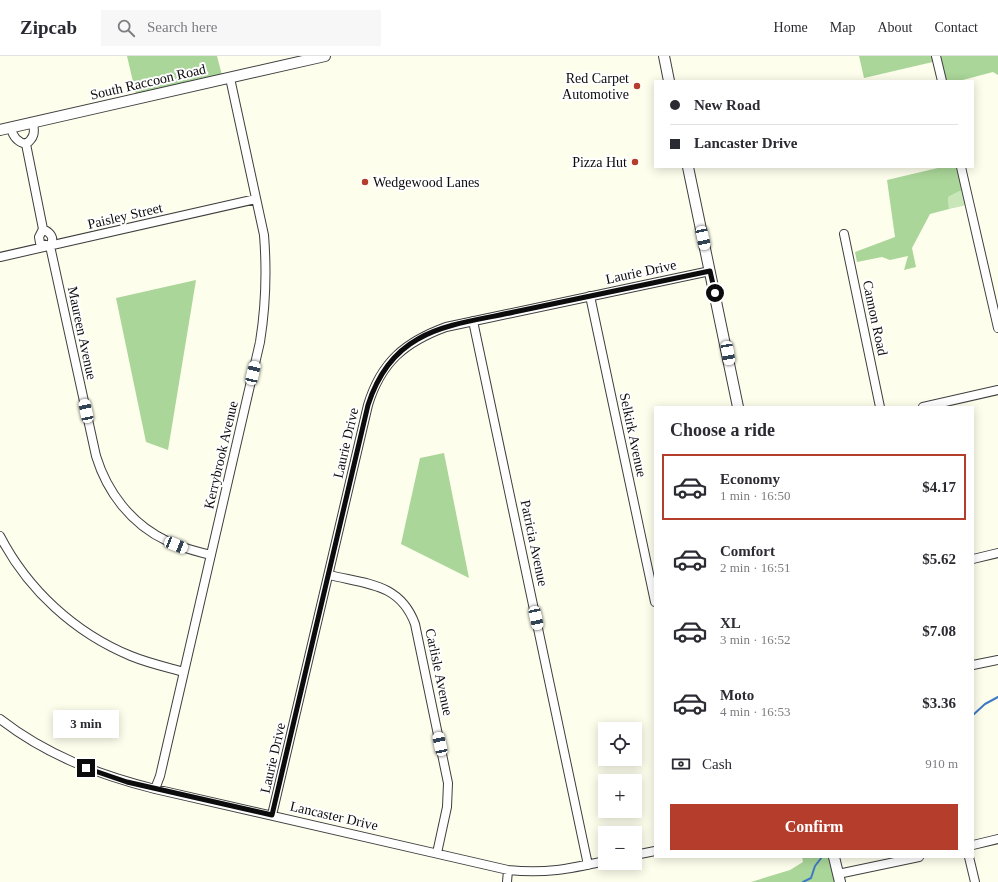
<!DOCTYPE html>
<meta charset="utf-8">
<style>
body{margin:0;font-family:"Times New Roman",serif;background:#f7f7f7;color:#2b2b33;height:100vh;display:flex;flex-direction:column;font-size:15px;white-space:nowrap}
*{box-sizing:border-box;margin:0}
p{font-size:13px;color:#7c7c81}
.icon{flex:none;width:22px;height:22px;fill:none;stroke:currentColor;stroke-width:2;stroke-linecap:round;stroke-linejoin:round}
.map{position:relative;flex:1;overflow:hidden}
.side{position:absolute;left:654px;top:350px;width:320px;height:452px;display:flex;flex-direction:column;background:#fff;border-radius:0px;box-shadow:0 2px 10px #0003}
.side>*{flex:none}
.hud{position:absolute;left:654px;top:24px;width:320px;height:88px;border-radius:0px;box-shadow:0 2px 10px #0003;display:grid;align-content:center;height:88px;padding:0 16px;background:#fff}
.fabs{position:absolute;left:598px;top:666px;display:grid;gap:8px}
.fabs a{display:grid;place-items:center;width:44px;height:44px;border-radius:0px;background:#fff;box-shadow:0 2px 10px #0003;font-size:20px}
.end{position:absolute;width:18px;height:18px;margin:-9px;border:5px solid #0c0c0c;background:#fff;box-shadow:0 0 0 2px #fff}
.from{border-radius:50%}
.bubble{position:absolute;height:28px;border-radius:0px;background:#fff;box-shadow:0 2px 10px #0003;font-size:13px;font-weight:600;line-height:28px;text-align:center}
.car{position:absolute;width:12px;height:24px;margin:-12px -6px;border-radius:5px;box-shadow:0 0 3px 1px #0007;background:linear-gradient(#fff 24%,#345 0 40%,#fff 0 76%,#345 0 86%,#fff 0)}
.hud b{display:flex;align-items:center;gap:14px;height:38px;font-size:15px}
.hud b+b{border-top:1px solid #e1e1e2}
.hud i{width:10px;height:10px;background:#2b2b33}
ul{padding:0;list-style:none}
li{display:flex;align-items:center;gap:12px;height:66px;margin:0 8px 6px;padding:0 8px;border:2px solid transparent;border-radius:0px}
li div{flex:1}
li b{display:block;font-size:15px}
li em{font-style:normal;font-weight:600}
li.current{border-color:#b43d2c}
li>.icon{width:36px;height:36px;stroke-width:1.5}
h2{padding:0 16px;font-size:18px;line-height:48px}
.pay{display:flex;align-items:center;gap:10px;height:44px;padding:0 16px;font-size:15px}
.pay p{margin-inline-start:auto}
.action{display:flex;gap:8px;margin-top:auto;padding:8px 16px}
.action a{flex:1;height:46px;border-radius:0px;background:#b43d2c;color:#fff;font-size:16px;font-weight:600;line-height:46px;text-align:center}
header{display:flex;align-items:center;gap:24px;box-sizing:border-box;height:56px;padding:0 20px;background:#fff;border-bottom:1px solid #e1e1e2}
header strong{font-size:19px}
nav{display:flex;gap:22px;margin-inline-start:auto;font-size:14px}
.search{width:280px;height:36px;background:#f7f7f7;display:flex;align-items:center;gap:10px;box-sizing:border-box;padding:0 14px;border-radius:0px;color:#7c7c81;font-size:15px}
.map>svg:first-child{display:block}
.green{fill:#c8e6b8}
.forest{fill:#aad699}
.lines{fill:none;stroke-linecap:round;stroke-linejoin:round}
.stream{stroke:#3f79c5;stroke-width:2}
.minor-casing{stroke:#3f3f3f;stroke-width:10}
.tertiary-casing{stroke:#3f3f3f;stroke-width:12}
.minor{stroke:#fff;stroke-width:8}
.tertiary{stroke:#fff;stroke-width:10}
.route{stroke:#0c0c0c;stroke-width:5}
.poi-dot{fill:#b43d2c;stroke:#fff;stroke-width:1.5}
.labels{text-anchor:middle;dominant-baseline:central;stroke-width:4;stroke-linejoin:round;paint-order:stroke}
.poi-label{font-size:14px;fill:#0c0c0c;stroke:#fff;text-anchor:end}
.street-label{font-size:14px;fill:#0c0c0c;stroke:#fff}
</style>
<header>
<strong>Zipcab</strong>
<div class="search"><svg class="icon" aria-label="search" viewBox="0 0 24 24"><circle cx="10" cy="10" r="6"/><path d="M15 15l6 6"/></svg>Search here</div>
<nav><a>Home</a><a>Map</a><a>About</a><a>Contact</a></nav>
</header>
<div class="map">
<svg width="998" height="826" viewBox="0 0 998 826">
<rect width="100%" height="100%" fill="#fefeed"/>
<path class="green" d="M962 134 967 149 949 153 948 141Z"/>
<path class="forest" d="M127 0H217L223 23 137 43Z
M859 0H998V19L993 16 959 25H942L937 5 864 22Z
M942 111H957L962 134 948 141 949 153 930 158 912 192 916 211 904 214 908 200 890 204 882 201 857 206 855 196 895 181 887 124Z
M196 224 168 394 146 386 116 242Z
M444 397 469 522 401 488 420 402Z
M802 801H834L840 826H751L790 814 803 806Z"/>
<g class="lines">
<path class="stream" d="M973 659 985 648 998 641
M803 826 811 822 815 810 822 801"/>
<defs>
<path id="minor" d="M936 0 942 25
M11 72C13 81 17 86 26 88L43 173C51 177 55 182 50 190
M26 88C34 82 35 77 33 67
M961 111 998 272
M43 173 39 181 40 187 49 190
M844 178 880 351
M50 190 96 400C107 436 131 468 167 485 181 492 196 495 211 499
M0 201 256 143
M590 240 655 546
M473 265 588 809
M923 351 998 334
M0 480C28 534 75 577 131 600 148 607 166 611 184 616
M973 503 998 497
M329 519C366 528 400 527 415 568L448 727 447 751 437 797
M973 609 998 604
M0 663C46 699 99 719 155 733L508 814C545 818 569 813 605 805
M155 733 160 720 260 286C266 249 267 217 264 179L230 22
M272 759 368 349C381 306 405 286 446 271L710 215
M973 789 998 783
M635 799 655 795
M969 801 975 826
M838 818 919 801
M507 826 508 814"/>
<path id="tertiary" d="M664 0 669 25
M0 74 325 0
M688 111 738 351
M834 801 840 826"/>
</defs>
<use href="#minor" class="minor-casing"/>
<use href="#tertiary" class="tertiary-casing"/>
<use href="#minor" class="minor"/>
<use href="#tertiary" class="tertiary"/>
</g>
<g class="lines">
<path class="route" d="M86 712 127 726 272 759 368 349C377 321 393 297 418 283 445 267 484 263 514 256 579 242 645 229 710 215L715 237"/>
</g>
<g class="poi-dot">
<circle cx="637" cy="30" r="4"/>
<circle cx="635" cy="106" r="4"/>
<circle cx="365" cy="126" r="4"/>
</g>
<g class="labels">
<g class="poi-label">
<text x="629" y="22">Red Carpet<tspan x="629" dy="16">Automotive</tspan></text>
<text x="627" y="106">Pizza Hut</text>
<text x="373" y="126" text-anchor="start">Wedgewood Lanes</text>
</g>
<g class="street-label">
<text transform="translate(148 26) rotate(-13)">South Raccoon Road</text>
<text transform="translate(125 160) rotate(-13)">Paisley Street</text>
<text transform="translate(641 216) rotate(-12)">Laurie Drive</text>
<text transform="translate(875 262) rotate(78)">Cannon Road</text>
<text transform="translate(82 277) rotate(78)">Maureen Avenue</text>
<text transform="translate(633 379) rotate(78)">Selkirk Avenue</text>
<text transform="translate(346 387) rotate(-77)">Laurie Drive</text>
<text transform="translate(221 399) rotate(-77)">Kerrybrook Avenue</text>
<text transform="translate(534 487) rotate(78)">Patricia Avenue</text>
<text transform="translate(439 616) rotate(78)">Carlisle Avenue</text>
<text transform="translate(273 702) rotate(-77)">Laurie Drive</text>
<text transform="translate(334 760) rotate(13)">Lancaster Drive</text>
</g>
</g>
</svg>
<div class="fabs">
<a><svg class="icon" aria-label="locate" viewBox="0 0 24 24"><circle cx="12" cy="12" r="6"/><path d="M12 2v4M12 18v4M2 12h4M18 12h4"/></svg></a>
<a>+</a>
<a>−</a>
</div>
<i class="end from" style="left:715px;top:237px"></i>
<i class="end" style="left:86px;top:712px"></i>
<div class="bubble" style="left:53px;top:654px;width:66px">3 min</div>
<i class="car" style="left:703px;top:182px;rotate:168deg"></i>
<i class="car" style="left:728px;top:297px;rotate:170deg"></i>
<i class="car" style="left:253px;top:317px;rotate:13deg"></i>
<i class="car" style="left:86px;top:355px;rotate:348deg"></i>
<i class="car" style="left:176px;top:489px;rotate:112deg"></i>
<i class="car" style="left:536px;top:562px;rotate:168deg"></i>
<i class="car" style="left:440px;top:688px;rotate:348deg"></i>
<div class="hud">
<b><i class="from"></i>New Road</b>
<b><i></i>Lancaster Drive</b>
</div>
<section class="side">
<h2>Choose a ride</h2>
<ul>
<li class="current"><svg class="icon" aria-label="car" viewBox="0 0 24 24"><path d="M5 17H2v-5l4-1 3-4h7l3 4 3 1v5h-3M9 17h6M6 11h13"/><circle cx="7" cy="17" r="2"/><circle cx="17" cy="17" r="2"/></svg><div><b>Economy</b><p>1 min · 16:50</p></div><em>$4.17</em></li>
<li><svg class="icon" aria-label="car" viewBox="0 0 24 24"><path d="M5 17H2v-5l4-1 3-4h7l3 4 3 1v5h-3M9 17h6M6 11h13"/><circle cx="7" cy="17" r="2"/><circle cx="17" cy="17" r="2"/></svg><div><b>Comfort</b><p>2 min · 16:51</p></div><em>$5.62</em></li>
<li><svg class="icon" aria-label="car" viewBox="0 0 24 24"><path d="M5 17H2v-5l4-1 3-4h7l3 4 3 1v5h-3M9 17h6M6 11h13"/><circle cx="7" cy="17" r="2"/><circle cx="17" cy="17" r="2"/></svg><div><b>XL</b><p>3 min · 16:52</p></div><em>$7.08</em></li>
<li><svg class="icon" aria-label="car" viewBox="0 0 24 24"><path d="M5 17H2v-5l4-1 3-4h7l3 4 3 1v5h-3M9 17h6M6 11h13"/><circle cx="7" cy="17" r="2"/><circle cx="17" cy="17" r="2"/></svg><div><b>Moto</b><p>4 min · 16:53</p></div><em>$3.36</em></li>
</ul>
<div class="pay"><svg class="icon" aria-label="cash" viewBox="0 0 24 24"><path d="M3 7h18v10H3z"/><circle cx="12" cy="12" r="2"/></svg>Cash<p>910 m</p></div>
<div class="action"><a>Confirm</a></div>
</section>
</div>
